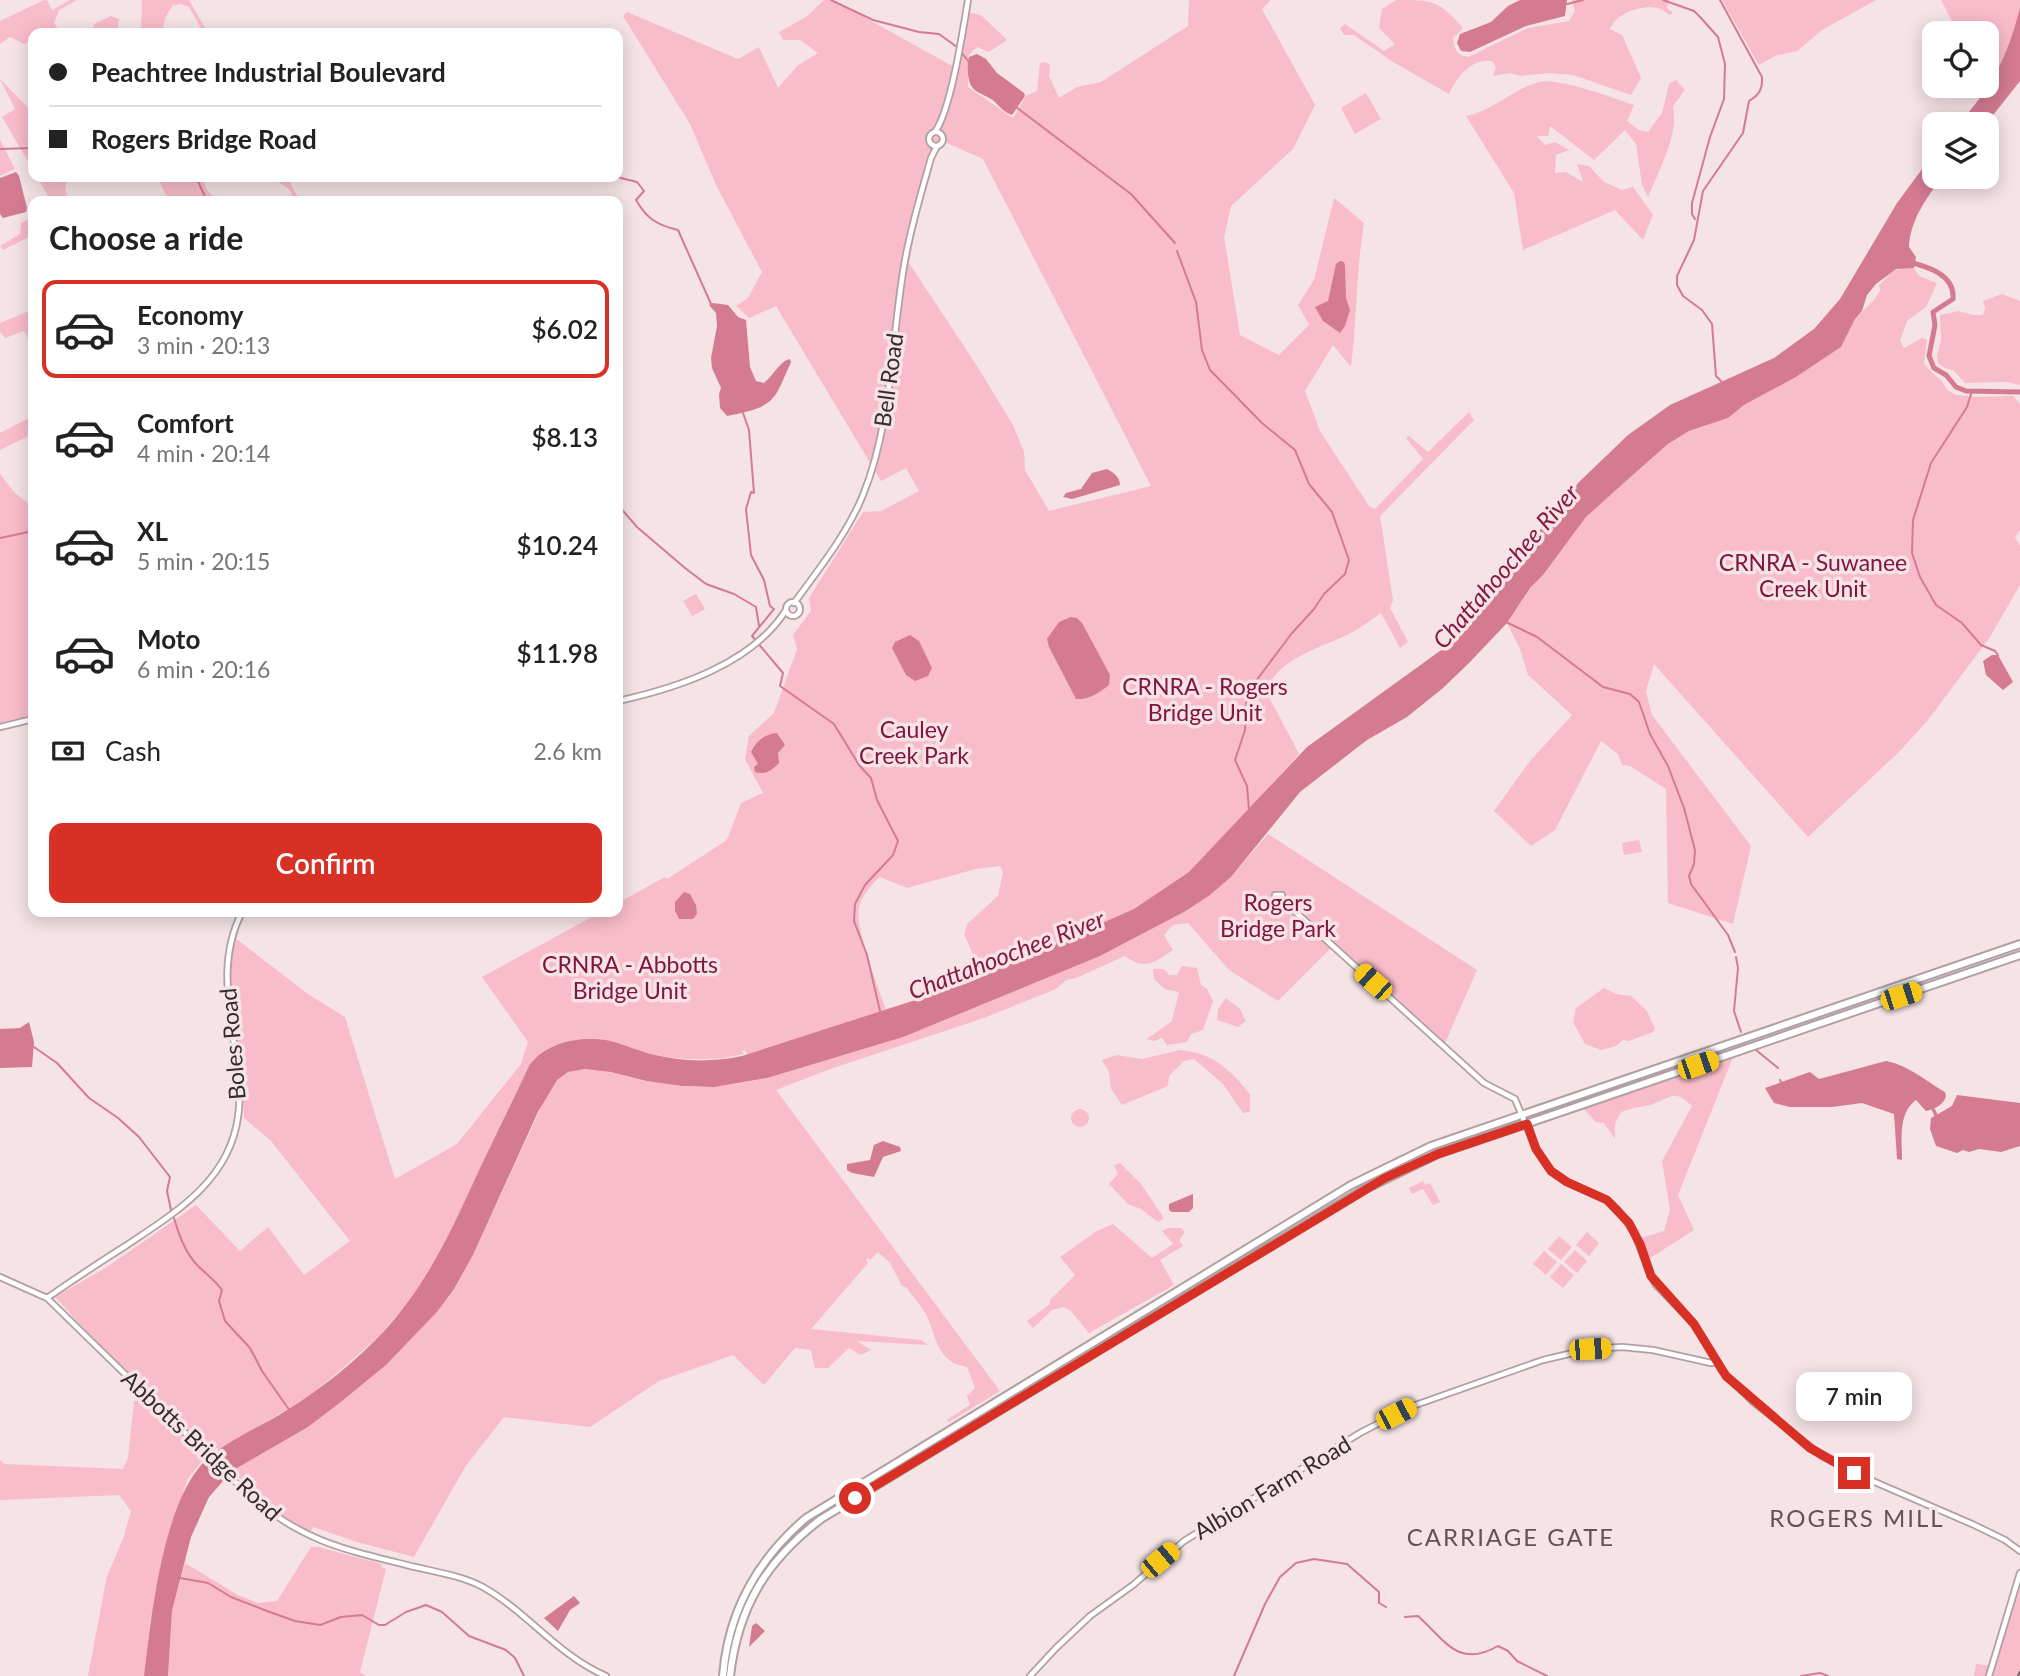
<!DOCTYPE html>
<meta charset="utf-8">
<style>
body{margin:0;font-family:Lato,sans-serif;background:#f2f2f2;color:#222;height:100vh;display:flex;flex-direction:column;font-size:26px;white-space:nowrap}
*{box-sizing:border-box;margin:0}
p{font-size:23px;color:#767676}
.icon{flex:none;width:38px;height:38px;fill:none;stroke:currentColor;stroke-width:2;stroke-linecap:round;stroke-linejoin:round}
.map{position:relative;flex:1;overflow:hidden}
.details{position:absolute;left:28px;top:196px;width:595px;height:721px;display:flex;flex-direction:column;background:#fff;border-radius:14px;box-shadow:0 4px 18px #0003}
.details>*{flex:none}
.banner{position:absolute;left:28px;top:28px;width:595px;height:154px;border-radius:14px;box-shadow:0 4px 18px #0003;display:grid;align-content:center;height:154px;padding:0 21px;background:#fff}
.buttons{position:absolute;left:1922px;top:21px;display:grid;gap:14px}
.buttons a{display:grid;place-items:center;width:77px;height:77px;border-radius:14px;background:#fff;box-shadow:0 4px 18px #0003;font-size:35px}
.end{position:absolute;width:32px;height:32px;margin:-16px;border:9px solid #d93025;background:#fff;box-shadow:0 0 0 4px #fff}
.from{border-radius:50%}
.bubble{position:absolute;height:49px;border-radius:14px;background:#fff;box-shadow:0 4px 18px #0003;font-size:23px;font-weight:600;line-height:49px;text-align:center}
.car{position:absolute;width:21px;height:42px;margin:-21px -10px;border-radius:9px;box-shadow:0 0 5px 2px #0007;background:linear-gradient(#f5c518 24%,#345 0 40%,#f5c518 0 76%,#345 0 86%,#f5c518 0)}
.banner b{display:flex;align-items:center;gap:24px;height:66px;font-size:26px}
.banner b+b{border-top:2px solid #e0e0e0}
.banner i{width:18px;height:18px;background:#222}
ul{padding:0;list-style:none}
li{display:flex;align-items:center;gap:21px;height:98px;margin:0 14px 10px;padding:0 7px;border:4px solid transparent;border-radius:14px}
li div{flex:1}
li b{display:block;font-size:26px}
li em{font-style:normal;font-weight:600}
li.current{border-color:#d93025}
li>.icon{width:63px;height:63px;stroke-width:1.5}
h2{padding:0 21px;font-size:32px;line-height:84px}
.pay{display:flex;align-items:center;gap:18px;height:77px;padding:0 21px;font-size:26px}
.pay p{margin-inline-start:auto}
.button{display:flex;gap:14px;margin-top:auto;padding:14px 21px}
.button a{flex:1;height:80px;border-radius:14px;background:#d93025;color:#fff;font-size:28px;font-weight:600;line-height:80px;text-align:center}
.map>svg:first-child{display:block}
.green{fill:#f9bcca;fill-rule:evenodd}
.water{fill:#d47b92}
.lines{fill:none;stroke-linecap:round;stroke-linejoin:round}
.stream{stroke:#d47b92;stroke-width:2}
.canal{stroke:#d47b92;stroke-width:3.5}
.river{stroke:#d47b92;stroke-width:5}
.secondary-casing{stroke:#b1a0a3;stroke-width:8}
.highway-casing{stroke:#b1a0a3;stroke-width:10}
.secondary{stroke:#fff;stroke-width:4.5}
.highway{stroke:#fff;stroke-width:6}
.rail{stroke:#6a6062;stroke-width:2}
.route{stroke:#d93025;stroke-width:9}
.labels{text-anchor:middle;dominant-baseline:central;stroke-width:7;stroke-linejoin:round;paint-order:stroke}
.street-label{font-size:23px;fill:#342d2f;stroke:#f5e3e6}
.park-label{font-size:23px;fill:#81163f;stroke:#f5e3e6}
.water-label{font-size:24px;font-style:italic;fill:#851a42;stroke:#f5e3e6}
.neighbourhood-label{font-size:24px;letter-spacing:2px;fill:#635356;stroke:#f5e3e6}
</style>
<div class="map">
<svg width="2020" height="1676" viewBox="0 0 2020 1676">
<rect width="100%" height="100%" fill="#f5e3e6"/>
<path class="green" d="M44 0H47L52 10 70 0H77L59 10 54 23 61 33H33V45L31 41 24 44 10 37 0 44V21Z
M142 0H189L208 33H204L189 7 181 4 173 5 165 18 162 33H141Z
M824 0H833L958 69 963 11 981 15 1007 40 989 52 977 47 968 56V87L1013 118 1026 96 1037 91 1040 63 1046 62 1050 65 1049 76 1059 98 1077 87 1101 82 1188 26 1189 0H1271L1262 9 1315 105 1293 149 1231 206 1224 237 1240 335 1279 355 1309 325 1298 305 1314 280 1334 198 1364 223C1356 271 1357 319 1351 367L1333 345 1305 391 1320 431 1369 506 1375 509 1423 459 1406 438 1409 436 1428 452 1469 412 1474 420 1380 516 1393 600 1390 608 1408 642 1400 648 1381 613C1371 620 1360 628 1349 634 1320 648 1278 658 1266 691L1299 754 1177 890 984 980 964 934 968 923 998 896 1003 872 1000 866 976 869 907 888 880 877C871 885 862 895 859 908 854 927 880 991 887 1013L749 1057 745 1050 742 1051 744 1054C715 1061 689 1060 659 1056 642 1053 629 1047 613 1042 586 1033 545 1042 529 1066L463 1207 461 1222 443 1248 427 1282 377 1338 313 1394 219 1450 217 1448 209 1452 187 1480 165 1553 150 1624 144 1676H88L107 1576 123 1539 131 1511 119 1495 0 1500V1460L5 1464 123 1469 128 1458 134 1401 151 1400 152 1398 113 1360 55 1297 107 1267 196 1205 240 1251 268 1227 304 1275 350 1241 271 1141 244 1118C243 1059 219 996 235 938L308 994 345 1017 395 1179 457 1144 521 1064 528 1042 482 977 601 912H618V903L665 877 667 879 727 840 741 803 763 793 745 759 749 736 774 713 797 649 793 635 811 611 809 598 863 512 881 511 919 491 906 468 881 481 776 306 749 318 736 306 748 298 762 272 716 185 690 124 623 16 627 12 738 59 759 47 778 88 797 66 818 53 800 40H783L779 32 806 17ZM940 140 983 159 1151 486 1049 511 1025 470 1024 452 1013 425 977 366 909 263C918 222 921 178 940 140Z
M1396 0C1433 0 1438 0 1463 28L1453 38C1455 49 1456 55 1468 57L1528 28 1569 21 1575 11 1572 0H1669L1667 8 1673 13 1670 15C1666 13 1664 10 1660 9 1644 3 1616 13 1610 29L1622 35 1641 78 1631 95 1573 75 1550 73 1520 76 1510 73 1493 76 1496 67 1492 61C1471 58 1457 77 1449 94L1393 62 1354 35H1344L1340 28 1345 24 1384 51 1395 44 1379 28 1382 9Z
M1722 0H1876L1822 30 1797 51 1775 56 1759 65Z
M1941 0H2020V23L2013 56 1988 91 1986 86V33H1958Z
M111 16 119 19 117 33H92L94 24Z
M0 79 33 113V170L2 117 15 109Z
M1676 80 1685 90 1673 106C1679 135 1659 170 1648 197L1642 185 1636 144 1625 130 1594 160 1550 126 1548 136H1537L1545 145 1555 142 1569 150 1556 155 1555 173 1566 172 1583 182 1577 164 1589 166 1604 182 1622 190 1633 187 1653 215 1643 240 1615 210 1523 250 1514 193 1466 116C1493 111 1513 89 1539 82 1558 77 1613 98 1634 105L1627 121 1639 130 1648 132 1662 113 1669 84Z
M1366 93 1381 119 1355 134 1341 108Z
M0 140 15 169 0 176Z
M37 177H68C64 184 65 194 69 201H51Z
M157 177H202L207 190 218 201H169Z
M276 177H287L300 201H295L289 189 275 180Z
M33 217V235L3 250 0 246 20 234 21 223Z
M1903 268H1914L1919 276 1937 283 1926 307 1907 321 1900 341 1904 348 1922 338 1927 340 1924 363C1930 373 1943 379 1947 390L1956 395 1978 397 2013 396 2020 404V530L2015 537 2020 546V585L1990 637 1928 720 1900 751 1808 837 1654 664 1646 691 1652 715 1751 846 1733 924 1668 903 1666 789 1630 766 1622 765 1618 754 1601 741 1555 830 1531 846 1494 811 1530 761 1572 715 1528 675 1520 649 1507 623 1530 588 1543 575 1586 517 1635 473 1668 444 1689 431 1728 418 1744 405 1796 377 1841 347 1855 319 1874 300 1880 291 1879 285 1893 271Z
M2002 294 2020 301V385L2007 382 1965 383 1953 370 1945 368 1938 363 1937 356 1941 340 1940 315 1958 311 1974 315H1983L1985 308 1983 301Z
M29 311 33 315V348L24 331 5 338 0 332V323Z
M33 416V434L0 450V433Z
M0 474 15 493 33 507V715L0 725Z
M696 594 705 609 692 616 683 601Z
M1268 834 1477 970 1445 1043 1335 944 1278 1001 1229 970 1188 923 1173 925 1164 935 1173 950C1153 963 1146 971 1125 956L1076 978 1066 980 1056 989 984 1018 833 1068 776 1090 1000 1391 949 1422 947 1420 970 1405 967 1396 975 1388 967 1367C937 1362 937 1339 927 1316 922 1306 913 1297 907 1288L902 1286 890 1263 878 1252 870 1260 868 1258 866 1260 868 1263 811 1329 921 1340 928 1345 857 1341 871 1350 861 1355 849 1348 828 1368H815L811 1350 795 1348 764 1385 733 1355 659 1381 590 1427 504 1417 465 1467 414 1557 357 1542 313 1527 310 1532 279 1515 232 1471 308 1427 386 1365 437 1312 454 1289 473 1255 547 1095C553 1086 558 1076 569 1072 596 1062 651 1083 681 1086 711 1089 738 1084 767 1078L1100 956 1186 911 1210 895 1231 877Z
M1639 840 1642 852 1624 855 1622 843Z
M1182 966 1197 968 1201 985 1207 989 1213 1001 1203 1030 1191 1034 1187 1042 1167 1045 1162 1038 1154 1041 1147 1039 1172 1021 1179 992 1165 989 1154 979 1153 969H1164L1169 975H1177Z
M1604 988 1616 994 1631 996 1647 1011 1655 1029 1653 1032 1629 1041 1623 1040 1616 1046 1601 1050 1585 1044 1573 1022 1576 1008Z
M1226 998 1240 1009 1246 1021 1238 1027 1217 1020 1218 1009Z
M1737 1047 1678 1195 1694 1230 1647 1260 1641 1238 1664 1231 1670 1210 1662 1161 1692 1106C1672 1087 1671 1099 1650 1105 1640 1107 1631 1108 1621 1112L1615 1124V1139L1604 1123 1596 1122 1576 1101Z
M1180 1050C1214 1053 1229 1069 1250 1094V1112L1243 1113 1223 1084 1194 1059 1184 1061 1169 1076 1168 1086 1122 1105 1111 1089 1109 1072 1102 1060 1117 1055 1142 1059Z
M1071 1118a9 9 0 1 1 18 0a9 9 0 1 1-18 0Z
M1120 1163 1141 1184 1164 1218 1158 1222 1141 1209 1128 1204 1109 1184 1118 1174 1114 1165Z
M1423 1181 1425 1185 1430 1183 1440 1202 1433 1205 1423 1189 1412 1194 1409 1188Z
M1113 1224 1152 1258 1173 1244 1162 1231 1168 1228H1181L1185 1232 1179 1240 1183 1246 1160 1260 1174 1285 1089 1333 1071 1311 1064 1307 1052 1310 1033 1328 1027 1321 1050 1304V1300L1075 1275 1060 1257 1097 1231Z
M1587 1232 1599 1243 1589 1256 1576 1245Z
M1559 1236 1572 1247 1561 1260 1548 1249Z
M1575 1250 1587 1261 1577 1273 1564 1262Z
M1544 1251 1557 1262 1546 1275 1533 1264Z
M1561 1264 1574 1275 1563 1288 1550 1277Z
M311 1547H318L382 1564 381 1567 386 1569 360 1672 366 1676H168L172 1611 185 1563 238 1595 258 1603 277 1601Z
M2020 1588V1676H1974L1976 1664 1994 1666Z"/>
<path class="water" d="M1520 0H1567L1565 16 1526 26 1470 52 1461 51 1457 43 1460 34 1491 22 1508 6Z
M2020 8V81L1986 124H1959C1993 85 2007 58 2020 8Z
M977 54 986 59 997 73 1024 93 1025 96 1012 115C1004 112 1000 107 994 101 980 91 970 94 968 74 968 68 967 63 969 57Z
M1934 153V177H1943C1927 196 1910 221 1909 247L1916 257 1914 268 1896 269 1876 284 1867 295 1862 311 1855 319 1841 347 1796 377 1744 405 1728 418 1689 431 1668 444 1635 473 1586 517 1543 575 1530 588 1507 623 1469 663 1443 688 1407 717 1367 740 1300 792 1231 877 1210 895 1186 911 1100 956 903 1037 767 1078 714 1087 682 1086 647 1081 611 1072 585 1069 568 1072 557 1080 538 1112 473 1255 454 1289 437 1312 386 1365 342 1401 308 1427 232 1471 209 1497 191 1537 172 1611 168 1676H144C151 1619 163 1500 206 1460 229 1439 261 1427 287 1410 322 1389 357 1360 385 1330 429 1282 454 1225 481 1166 497 1133 513 1100 529 1066 546 1041 586 1034 614 1042 628 1046 641 1052 655 1055 684 1062 714 1062 742 1056L965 984 1134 909 1189 872 1307 747 1444 648 1579 482 1628 435 1670 405 1774 358 1814 329 1840 299 1897 203Z
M16 172 19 176 27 208 26 212 3 218 0 214V178Z
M1340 261 1344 262 1345 266 1346 298 1350 310 1345 326 1340 333 1323 321 1315 307 1328 301 1336 264Z
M713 303 728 305 738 317 746 320 750 367 756 381 764 383C773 376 780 361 790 359L791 362C774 400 776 406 732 415L727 416 720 408 719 394 721 388 712 368 711 358 717 326 716 313 709 305Z
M1107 469C1113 472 1120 477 1120 485L1072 499 1063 497 1066 493 1081 489 1092 473Z
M1071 617 1077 618 1082 623 1110 675 1109 685C1099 693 1089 700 1076 699L1049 647 1047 639 1059 622Z
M910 635 919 641 932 668 928 676 915 681 906 675 892 648 895 642Z
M1992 655H1998L2013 682 2003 690 1986 675 1983 661Z
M777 733 785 745 778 753 779 763C771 771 766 775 755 772L754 767 758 764 751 752C756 741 765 734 777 733Z
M684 892 690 894 696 905 697 914 693 919H679L675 911V902Z
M29 1022 34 1042 32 1067 0 1068V1029L20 1028Z
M1886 1061C1908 1065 1926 1081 1945 1092L1946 1096C1944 1105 1934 1109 1926 1111L1916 1100C1898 1113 1902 1139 1902 1160L1897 1159 1894 1114 1862 1103 1832 1107H1790L1774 1103 1765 1088 1807 1073 1810 1072 1819 1079Z
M1957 1095 2020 1103V1146L2001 1152 1979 1149 1969 1152 1963 1150 1957 1153 1936 1146 1930 1129 1931 1118 1952 1106Z
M883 1141 900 1147 901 1151 883 1157 874 1177 852 1173 847 1170V1164L870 1160 874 1145Z
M1193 1194V1208L1189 1212H1172L1169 1210V1204Z
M574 1596 580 1603 570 1610 558 1631 544 1618Z
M756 1623 765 1631 749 1647 752 1626Z"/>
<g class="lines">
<path class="stream" d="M831 0 873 20 919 32 939 34 957 47 969 62
M1663 0 1694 11 1701 18 1718 37 1725 64 1724 99 1710 137 1692 203V214L1695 219
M1720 0 1762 77C1763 89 1759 95 1749 101L1743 133 1703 191 1694 240 1677 276V285L1683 296 1702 310 1712 324 1716 376 1721 381
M1567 4 1583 0
M1016 107 1131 194 1175 243
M0 149 33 148
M196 177 207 201
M617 177 637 182 644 191 636 200C647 219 657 225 678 230L711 304
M1177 251 1196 302 1202 350 1210 370 1262 423 1295 450 1309 484 1332 512 1349 560 1345 574 1324 594 1314 609 1292 633 1250 689 1246 704 1245 730 1235 760 1247 786 1249 810
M1972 391 1967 407 1931 463 1913 520 1912 553 1920 577 1936 605 1962 623 1981 645 1995 651 1998 655
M743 413 749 430 754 493 751 492 746 509 751 555 764 580 770 606 774 609 752 636 783 673 780 686 834 724 859 765 871 778 877 800 898 841 893 855 865 885 855 904 854 921 867 955 880 1011
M618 505 637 527 685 568 706 584 734 594 756 607 759 626
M0 538 33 531
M1506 622 1537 637 1603 687 1630 694 1639 702 1650 734 1668 766 1684 808 1695 850 1694 864 1689 876 1691 884 1728 935 1735 952
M1736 957 1738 968 1734 1011 1741 1032
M34 1047 57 1063 89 1098 118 1118 139 1137 170 1177 167 1191 171 1210
M1756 1050 1778 1068
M1780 1080 1781 1082
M174 1218C179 1235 185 1252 197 1265 206 1274 215 1280 222 1290L219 1301 225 1321 250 1348 262 1371 290 1411
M180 1578 208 1583 231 1597 267 1611 295 1621 320 1625 341 1617 362 1615 379 1625H385L406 1612 426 1605 442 1612 469 1636 506 1650 515 1658 524 1676
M1405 1617 1418 1616C1445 1640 1458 1669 1498 1646L1508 1651 1517 1661 1547 1676
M1234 1676 1265 1604 1280 1577 1296 1563 1314 1559 1347 1564 1379 1592V1603L1386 1607
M1801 1676 1820 1673 1828 1676"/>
<path class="canal" d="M1933 1109 1936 1115"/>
<path class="river" d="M1909 262C1929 267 1955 275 1953 299L1933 312 1935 325 1929 356 1934 368 1946 375 1956 387 1966 391 2020 392"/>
<defs>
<path id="secondary" d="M929 139a7 7 0 1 1 14 0a7 7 0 1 1-14 0Z
M935 132C951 110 963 30 968 0
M786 609a7 7 0 1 1 14 0a7 7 0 1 1-14 0Z
M794 603C819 569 847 534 863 495 892 424 891 342 904 266 910 229 921 194 931 158L937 146
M618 701C677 688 752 664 786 610
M0 727 33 719
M1283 901 1282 895H1275L1276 902 1283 901 1291 908 1484 1083 1515 1099 1536 1149 1551 1171 1567 1182 1607 1200 1618 1210 1634 1232 1651 1276 1656 1285 1694 1324 1722 1371 1752 1401 1822 1456 1854 1473 1972 1524 2005 1540 2020 1551
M0 1277 47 1298 251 1497C306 1543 347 1550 415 1567 437 1572 461 1576 481 1586 527 1611 557 1655 606 1676
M47 1298C73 1280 100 1262 127 1245 176 1212 229 1181 238 1117 242 1090 237 1063 233 1037 227 993 221 953 242 912
M1030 1676 1056 1648 1090 1616 1133 1585 1184 1541 1360 1433 1410 1407 1543 1360 1590 1349 1622 1347 1653 1350 1711 1363 1717 1362
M1989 1676 2020 1573"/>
<path id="highway" d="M723 1676C728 1611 757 1560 806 1518L1351 1185 1431 1146 2020 944
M730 1676C738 1607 766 1561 821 1519L1361 1191 1438 1154 2020 955"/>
</defs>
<use href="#secondary" class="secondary-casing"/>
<use href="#highway" class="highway-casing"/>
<use href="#secondary" class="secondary"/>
<use href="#highway" class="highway"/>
<path class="rail" d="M2018 1676 2020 1672"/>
</g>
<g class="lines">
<path class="route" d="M855 1498 1385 1178 1438 1154 1527 1124 1536 1149 1551 1171 1567 1182 1607 1200 1629 1223 1640 1244 1651 1276 1694 1324 1726 1376 1810 1448 1854 1473"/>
</g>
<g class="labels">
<g class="street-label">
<text transform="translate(888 380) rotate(-82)">Bell Road</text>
<text transform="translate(232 1044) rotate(-95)">Boles Road</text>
<text transform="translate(202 1445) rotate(43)">Abbotts Bridge Road</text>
<text transform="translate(1272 1487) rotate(-31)">Albion Farm Road</text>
</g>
<g class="park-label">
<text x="1813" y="562">CRNRA - Suwanee<tspan x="1813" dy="26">Creek Unit</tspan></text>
<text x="1205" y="686">CRNRA - Rogers<tspan x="1205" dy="26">Bridge Unit</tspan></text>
<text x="914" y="729">Cauley<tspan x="914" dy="26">Creek Park</tspan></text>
<text x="1278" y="902">Rogers<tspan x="1278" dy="26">Bridge Park</tspan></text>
<text x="630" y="964">CRNRA - Abbotts<tspan x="630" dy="26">Bridge Unit</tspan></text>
</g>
<g class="water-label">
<text transform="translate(1505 566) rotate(-49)">Chattahoochee River</text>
<text transform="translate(1006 954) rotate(-21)">Chattahoochee River</text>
</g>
<g class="neighbourhood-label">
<text x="1857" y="1517">ROGERS MILL</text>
<text x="1511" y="1536">CARRIAGE GATE</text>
</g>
</g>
</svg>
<div class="buttons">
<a><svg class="icon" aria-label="locate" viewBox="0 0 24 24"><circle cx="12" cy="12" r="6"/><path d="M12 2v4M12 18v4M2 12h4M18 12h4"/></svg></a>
<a><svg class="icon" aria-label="layers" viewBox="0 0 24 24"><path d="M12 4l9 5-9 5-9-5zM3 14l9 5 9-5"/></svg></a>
</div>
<i class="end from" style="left:855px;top:1498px"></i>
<i class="end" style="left:1854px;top:1473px"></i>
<div class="bubble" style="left:1796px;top:1372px;width:116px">7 min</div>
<i class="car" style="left:1373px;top:982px;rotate:312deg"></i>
<i class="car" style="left:1901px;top:996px;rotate:72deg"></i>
<i class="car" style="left:1698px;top:1065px;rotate:71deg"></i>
<i class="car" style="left:1590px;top:1349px;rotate:86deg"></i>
<i class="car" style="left:1396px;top:1414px;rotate:63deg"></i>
<i class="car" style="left:1160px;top:1560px;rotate:50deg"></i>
<div class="banner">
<b><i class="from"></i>Peachtree Industrial Boulevard</b>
<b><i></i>Rogers Bridge Road</b>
</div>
<section class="details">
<h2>Choose a ride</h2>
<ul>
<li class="current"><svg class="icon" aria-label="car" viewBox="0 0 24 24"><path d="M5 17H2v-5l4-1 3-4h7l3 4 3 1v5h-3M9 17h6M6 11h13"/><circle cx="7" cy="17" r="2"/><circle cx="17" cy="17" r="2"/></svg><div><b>Economy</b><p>3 min · 20:13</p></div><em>$6.02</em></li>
<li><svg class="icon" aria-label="car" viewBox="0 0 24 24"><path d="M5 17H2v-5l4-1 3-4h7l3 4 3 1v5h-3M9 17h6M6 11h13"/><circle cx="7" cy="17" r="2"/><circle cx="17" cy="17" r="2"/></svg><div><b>Comfort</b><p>4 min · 20:14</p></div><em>$8.13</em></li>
<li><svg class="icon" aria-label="car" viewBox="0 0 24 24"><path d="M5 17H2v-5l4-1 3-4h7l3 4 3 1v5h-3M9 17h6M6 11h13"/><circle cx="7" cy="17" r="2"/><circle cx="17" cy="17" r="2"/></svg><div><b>XL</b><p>5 min · 20:15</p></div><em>$10.24</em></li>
<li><svg class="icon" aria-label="car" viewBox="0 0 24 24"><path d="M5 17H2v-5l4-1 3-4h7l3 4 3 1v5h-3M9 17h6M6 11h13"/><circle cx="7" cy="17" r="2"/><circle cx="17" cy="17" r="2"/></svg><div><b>Moto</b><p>6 min · 20:16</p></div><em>$11.98</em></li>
</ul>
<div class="pay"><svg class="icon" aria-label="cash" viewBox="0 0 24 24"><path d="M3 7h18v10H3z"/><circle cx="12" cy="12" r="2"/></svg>Cash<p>2.6 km</p></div>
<div class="button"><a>Confirm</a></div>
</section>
</div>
